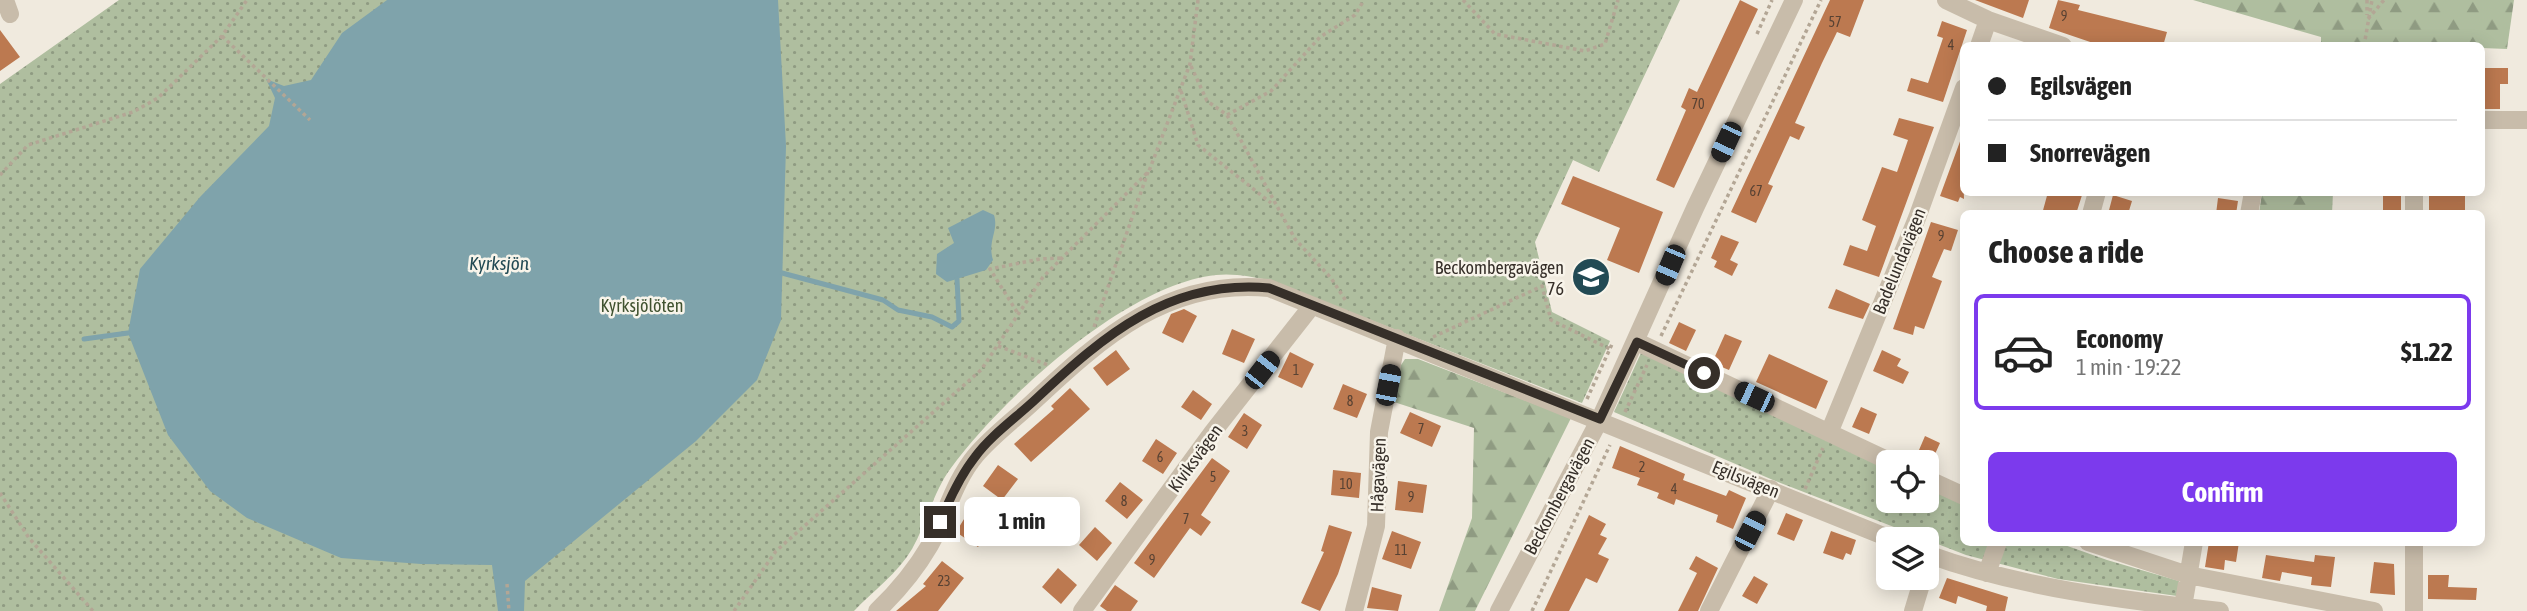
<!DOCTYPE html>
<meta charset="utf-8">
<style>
body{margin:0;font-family:"Asap Condensed",sans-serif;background:#f6f6f6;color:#222;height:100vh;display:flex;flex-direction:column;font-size:26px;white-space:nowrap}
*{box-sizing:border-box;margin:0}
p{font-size:23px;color:#767676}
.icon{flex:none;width:38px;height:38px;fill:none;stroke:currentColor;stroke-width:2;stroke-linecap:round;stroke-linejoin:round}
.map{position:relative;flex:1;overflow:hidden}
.side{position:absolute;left:1960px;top:210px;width:525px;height:336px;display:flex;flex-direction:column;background:#fff;border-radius:10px;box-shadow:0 4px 18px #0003}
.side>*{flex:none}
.hud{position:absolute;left:1960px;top:42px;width:525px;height:154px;border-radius:10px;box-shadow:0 4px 18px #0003;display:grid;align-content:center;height:154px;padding:0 28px;background:#fff}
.buttons{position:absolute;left:1876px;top:450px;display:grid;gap:14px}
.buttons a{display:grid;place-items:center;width:63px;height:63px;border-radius:10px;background:#fff;box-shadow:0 4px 18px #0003;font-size:35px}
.end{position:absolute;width:32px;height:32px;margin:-16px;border:9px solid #362f29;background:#fff;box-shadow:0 0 0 4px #fff}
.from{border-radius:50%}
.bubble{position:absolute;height:49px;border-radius:10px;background:#fff;box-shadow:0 4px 18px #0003;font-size:23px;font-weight:700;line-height:49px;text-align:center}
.car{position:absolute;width:21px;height:42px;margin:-21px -10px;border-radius:9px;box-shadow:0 0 5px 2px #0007;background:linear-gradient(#222 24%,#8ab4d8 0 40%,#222 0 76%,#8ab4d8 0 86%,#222 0)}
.hud b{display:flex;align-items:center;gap:24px;height:66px;font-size:26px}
.hud b+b{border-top:2px solid #e0e0e0}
.hud i{width:18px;height:18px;background:#222}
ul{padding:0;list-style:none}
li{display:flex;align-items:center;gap:21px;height:116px;margin:0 14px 10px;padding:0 14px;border:4px solid transparent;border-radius:10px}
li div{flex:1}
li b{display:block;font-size:26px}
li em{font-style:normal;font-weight:700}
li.selected{border-color:#7c3aed}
li>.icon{width:63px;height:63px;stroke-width:1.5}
h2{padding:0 28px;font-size:32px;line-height:84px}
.action{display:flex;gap:14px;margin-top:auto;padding:14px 28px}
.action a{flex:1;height:80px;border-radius:10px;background:#7c3aed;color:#fff;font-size:28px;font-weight:700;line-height:80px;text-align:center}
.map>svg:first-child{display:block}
.forest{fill:url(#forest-firs)}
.park{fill:url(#park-dots)}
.water{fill:#7fa3ab}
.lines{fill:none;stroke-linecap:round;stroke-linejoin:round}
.stream{stroke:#7fa3ab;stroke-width:5}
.building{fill:#bc7950}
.path{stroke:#b3a695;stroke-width:3.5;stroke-dasharray:3.5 3.5;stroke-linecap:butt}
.minor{stroke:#c8bcaa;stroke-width:18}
.route{stroke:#362f29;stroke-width:9}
.labels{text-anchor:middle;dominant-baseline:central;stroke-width:5;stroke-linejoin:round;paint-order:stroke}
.number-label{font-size:14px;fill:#584233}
.street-label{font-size:18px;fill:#362f29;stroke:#f8f4ea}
.poi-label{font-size:18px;fill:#362f29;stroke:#f8f4ea;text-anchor:end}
.park-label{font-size:18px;fill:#40522f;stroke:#f8f4ea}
.water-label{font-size:19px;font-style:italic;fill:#224a54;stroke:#f8f4ea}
</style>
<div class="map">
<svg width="2527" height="611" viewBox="0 0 2527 611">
<defs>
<pattern id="forest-firs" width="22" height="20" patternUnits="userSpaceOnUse" patternTransform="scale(1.75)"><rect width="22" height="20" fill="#afbe9f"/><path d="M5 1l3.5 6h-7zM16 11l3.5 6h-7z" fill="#8f9b82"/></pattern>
<pattern id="park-dots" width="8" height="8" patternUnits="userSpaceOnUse" patternTransform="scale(1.75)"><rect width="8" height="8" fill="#afbe9f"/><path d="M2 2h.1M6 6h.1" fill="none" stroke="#8f9b82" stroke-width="1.8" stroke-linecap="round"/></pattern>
</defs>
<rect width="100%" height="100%" fill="#f0eade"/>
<path class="forest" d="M2193 0H2514L2507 49 2482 48V46L2321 45V37Z
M2262 193H2333L2332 213H2259Z
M1405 359H1418L1571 418 1475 611H1439L1472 518 1474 428 1394 402 1401 365Z"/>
<path class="park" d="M119 0H1680L1599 172 1573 160 1535 242 1552 312 1610 341 1582 403 1269 280C1252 277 1234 273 1216 275 1127 284 1002 398 951 468 933 492 927 523 912 549 898 573 873 591 854 611H0V84Z
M1641 353 1888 467V500H1927V485L1963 501 1964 542 2059 543 2107 560 2179 581 2177 596 2058 579 1966 555 1773 480 1614 412Z"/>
<path class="water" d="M387 0H778L786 146 781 320 757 380 696 441 525 581 524 611H498L492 565 421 564 341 558 247 518 210 491 168 435 128 333 140 269 200 197 269 126 275 98 266 79 284 86 311 80 342 33Z
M983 210 994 215C999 231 987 241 993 260L986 270 947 282 936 274 937 254 954 243 948 228Z"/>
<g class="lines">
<path class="stream" d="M782 273 883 300 898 310 932 317 952 327 959 321 957 279
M84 339 128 333"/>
</g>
<path class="building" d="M1740 0 1758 9 1674 188 1656 180 1686 110 1681 107 1689 88 1697 92Z
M1830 0H1864L1850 37 1837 32 1822 63 1795 123 1805 127 1799 140 1790 136 1768 184 1773 186 1756 223 1731 212Z
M1975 0H2029L2023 18Z
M2058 0 2080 5 2078 10 2167 32 2163 46H2102L2049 28Z
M1942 21 1967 30 1943 102 1907 91 1911 78 1928 83 1943 38 1937 36Z
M0 30 20 57 0 71Z
M2484 68H2508V84H2500V109H2482Z
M1899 118 1934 127 1879 277 1843 265 1850 245 1867 251 1876 226 1862 220 1882 167 1897 172 1908 140 1893 135Z
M1962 136 1964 199 1960 197 1958 202 1940 196Z
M1573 176 1663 212 1639 273 1607 260 1620 228 1561 204Z
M2048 192H2083L2076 214H2042Z
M2429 192H2465V214H2429Z
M2383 193 2401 194V214H2383Z
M2113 195 2132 201 2128 214H2108Z
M2218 198 2238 201 2236 214H2216Z
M1931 222 1958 230 1951 251 1944 249 1932 277 1942 281 1924 329 1915 326 1913 335 1893 329Z
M1721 235 1739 242 1730 260 1738 264 1732 276 1714 267 1717 261 1711 258Z
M1836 289 1870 304 1863 319 1828 308Z
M1184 309 1197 316 1183 343 1162 333 1171 314Z
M1679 322 1696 330 1686 351 1669 343Z
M1232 329 1255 339 1244 363 1222 354Z
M1725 334 1742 341 1729 370 1712 363Z
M1116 350 1130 369 1107 386 1093 368Z
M1882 350 1901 359 1897 366 1909 372 1903 384 1873 371Z
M1290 352 1314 364 1302 388 1278 377Z
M1769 354 1828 381 1816 409 1756 382Z
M1343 384 1367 394 1357 418 1333 409Z
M1070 388 1090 409 1031 462 1014 444 1054 409 1051 406Z
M1193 390 1212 404 1201 420 1181 407Z
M1861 407 1877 414 1869 434 1852 427Z
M1410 412 1441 426 1432 447 1400 433Z
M1244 413 1262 425 1247 449 1228 437Z
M1925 436 1940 443 1931 463 1916 457Z
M1156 439 1177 453 1163 474 1142 461Z
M1620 446 1685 474 1683 480 1726 496 1729 490 1746 498 1733 529 1716 522 1718 515 1676 499 1674 505 1657 498 1659 493 1637 485 1640 478 1612 468Z
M1212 458 1230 471 1201 515 1211 522 1201 536 1190 528 1154 578 1134 563Z
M998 465 1018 479 1002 500 983 486Z
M1333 470 1361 473 1359 498 1331 495Z
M1398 481 1427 485 1423 513 1395 510Z
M1120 482 1143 500 1127 519 1105 501Z
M969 511 992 526 978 547 956 532Z
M1786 513 1803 520 1794 541 1777 534Z
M1589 515 1606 524 1600 535 1607 538 1598 554 1609 559 1597 583 1586 578 1569 611H1544Z
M1329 525 1352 532 1338 574 1320 611 1301 603 1324 552 1321 551Z
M1095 527 1112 543 1097 561 1079 545Z
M1392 531 1421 542 1411 569 1382 559Z
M1831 531 1856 540 1851 555 1846 553 1843 560 1823 553Z
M2209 542H2239L2236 562 2225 560 2224 570 2205 567Z
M2266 555 2314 562 2315 555 2335 557 2331 587 2311 585 2312 577 2282 572 2280 581 2262 578Z
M1696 556 1718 568 1698 611H1678L1697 573 1689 569Z
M942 561 964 578 938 611H896L926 586 923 584Z
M2374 562 2394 564 2395 595 2370 593Z
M1058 568 1077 585 1061 604 1042 587Z
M2428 575H2449L2448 587 2477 588 2476 600 2428 599Z
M1754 576 1768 584 1757 604 1742 596Z
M1947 578 2008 597 2005 611H1986L1987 606 1958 596 1956 604 1939 598Z
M1115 585 1138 601 1131 611H1107L1100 606Z
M1372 587 1402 595 1398 611 1367 608Z"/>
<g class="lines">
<path class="path" d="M1463 0 1495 34 1585 51 1605 44 1618 0
M2367 0V15
M2368 19 2384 0
M1757 34 1772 0
M222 36 310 120
M2364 46 2372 0
M1191 66 1207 101 1227 115 1295 239 1331 278 1346 301
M1181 91 1198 145 1271 203
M1227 115 1271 91 1320 37 1355 15 1364 0
M0 175 28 145 133 112 158 98 222 36 247 0
M1017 312 990 269 1040 259 1062 258
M1094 327 1148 172
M1661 336 1821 0
M1433 337 1542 286 1551 320 1610 349
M998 346 1048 365
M1587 399 1613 342
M1625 412 1647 365
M1805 489 1823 448
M0 493 29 538 93 611
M507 584 509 611
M734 611 776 551 981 370 1043 277 1149 171 1190 64 1198 0
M1532 611 1610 445"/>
<path class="minor" d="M5 0 10 14
M1946 0 1988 20 2063 46
M1979 46 1988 20
M2482 120H2527
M2091 214 2097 192
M2249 214 2253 192
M2414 214V192
M1637 342 1891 462
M1829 433 1917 218 1964 88
M1927 479 1964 496
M2088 542 2188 575 2374 611
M1927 554C2020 588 2122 600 2220 611
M1987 573 1998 542
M2183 607 2194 542
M877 611C897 592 916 569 930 545 946 516 954 481 976 455 992 436 1015 419 1034 401 1102 337 1169 278 1269 288L1891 539
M1082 611 1212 433 1311 307
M1354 611 1376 526 1379 432 1397 338
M1499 611 1600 419 1695 208 1794 0
M1709 611 1771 489
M1913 611 1923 578
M2414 611V542"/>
</g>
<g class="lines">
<path class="route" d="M940 522C949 500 960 476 975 457 991 435 1017 417 1037 398 1104 335 1170 279 1269 288L1600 419 1637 342 1704 373"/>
</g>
<defs>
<symbol id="school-disc" viewBox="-11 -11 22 22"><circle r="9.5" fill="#224a54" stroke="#f8f4ea"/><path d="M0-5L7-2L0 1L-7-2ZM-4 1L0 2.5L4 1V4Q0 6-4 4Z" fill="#fff"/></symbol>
</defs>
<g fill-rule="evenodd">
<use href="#school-disc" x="1569" y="255" width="44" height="44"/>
</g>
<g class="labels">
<g class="number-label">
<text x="2064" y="16">9</text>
<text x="1835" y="22">57</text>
<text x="1951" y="45">4</text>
<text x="1698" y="104">70</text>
<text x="1756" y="191">67</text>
<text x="1941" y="236">9</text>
<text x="1296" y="370">1</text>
<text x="1350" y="401">8</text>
<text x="1421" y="429">7</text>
<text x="1245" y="431">3</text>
<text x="1160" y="457">6</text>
<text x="1642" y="467">2</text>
<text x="1213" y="477">5</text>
<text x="1346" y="484">10</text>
<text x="1674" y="489">4</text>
<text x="1411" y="497">9</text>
<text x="1124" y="501">8</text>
<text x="1186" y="519">7</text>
<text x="1401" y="550">11</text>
<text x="1152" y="560">9</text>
<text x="944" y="581">23</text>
</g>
<g class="street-label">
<text transform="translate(1899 261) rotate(-68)">Badelundavägen</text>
<text transform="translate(1195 458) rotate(-54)">Kiviksvägen</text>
<text transform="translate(1378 475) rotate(-88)">Hågavägen</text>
<text transform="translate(1746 479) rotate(22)">Egilsvägen</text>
<text transform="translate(1559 496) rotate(-62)">Beckombergavägen</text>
</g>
<g class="poi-label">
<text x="1564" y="267">Beckombergavägen<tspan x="1564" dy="21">76</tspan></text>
</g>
<g class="park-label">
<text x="642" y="305">Kyrksjölöten</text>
</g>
<g class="water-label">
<text x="499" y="263">Kyrksjön</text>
</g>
</g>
</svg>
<div class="buttons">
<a><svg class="icon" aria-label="locate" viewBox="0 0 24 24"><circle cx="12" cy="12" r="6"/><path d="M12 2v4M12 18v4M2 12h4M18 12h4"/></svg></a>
<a><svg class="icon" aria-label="layers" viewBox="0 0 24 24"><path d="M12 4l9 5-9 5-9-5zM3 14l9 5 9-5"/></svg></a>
</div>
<i class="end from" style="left:1704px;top:373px"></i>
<i class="end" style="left:940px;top:522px"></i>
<div class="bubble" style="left:964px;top:497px;width:116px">1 min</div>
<i class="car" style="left:1726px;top:142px;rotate:205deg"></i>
<i class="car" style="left:1670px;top:265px;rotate:203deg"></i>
<i class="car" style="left:1262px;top:370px;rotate:38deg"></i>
<i class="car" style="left:1388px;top:385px;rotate:11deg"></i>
<i class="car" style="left:1754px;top:397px;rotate:295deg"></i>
<i class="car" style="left:1750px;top:531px;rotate:27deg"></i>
<div class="hud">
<b><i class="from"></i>Egilsvägen</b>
<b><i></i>Snorrevägen</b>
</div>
<section class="side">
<h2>Choose a ride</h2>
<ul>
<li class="selected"><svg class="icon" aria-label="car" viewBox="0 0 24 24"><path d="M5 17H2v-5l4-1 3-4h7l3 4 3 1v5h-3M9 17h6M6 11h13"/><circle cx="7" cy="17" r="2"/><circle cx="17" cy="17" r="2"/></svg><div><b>Economy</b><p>1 min · 19:22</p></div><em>$1.22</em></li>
</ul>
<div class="action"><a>Confirm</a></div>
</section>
</div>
